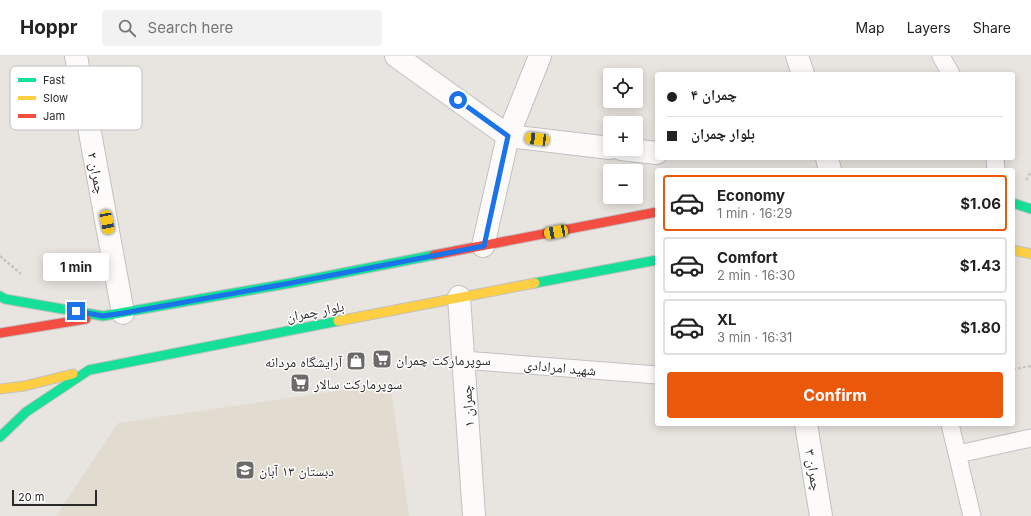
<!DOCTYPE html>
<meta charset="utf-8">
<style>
body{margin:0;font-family:Inter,"Noto Naskh Arabic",sans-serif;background:#f2f2f2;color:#222;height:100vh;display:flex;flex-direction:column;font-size:15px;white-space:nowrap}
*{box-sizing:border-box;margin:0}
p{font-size:13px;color:#767676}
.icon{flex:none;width:22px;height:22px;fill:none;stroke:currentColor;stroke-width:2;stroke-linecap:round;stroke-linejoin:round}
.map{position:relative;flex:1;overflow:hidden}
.side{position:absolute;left:655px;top:112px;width:360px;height:258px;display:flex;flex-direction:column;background:#fff;border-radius:4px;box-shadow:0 2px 10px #0003}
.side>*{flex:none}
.top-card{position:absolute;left:655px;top:16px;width:360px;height:88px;border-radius:4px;box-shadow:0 2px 10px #0003;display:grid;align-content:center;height:88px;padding:0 12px;background:#fff}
.fabs{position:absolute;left:603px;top:12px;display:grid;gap:8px}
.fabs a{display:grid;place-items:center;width:40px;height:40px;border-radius:4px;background:#fff;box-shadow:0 2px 10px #0003;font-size:20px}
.scale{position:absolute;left:12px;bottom:10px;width:85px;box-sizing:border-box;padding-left:4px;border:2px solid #2a2a2a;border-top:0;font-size:11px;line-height:14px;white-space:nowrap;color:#2a2a2a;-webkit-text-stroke:3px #fff;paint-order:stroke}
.end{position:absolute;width:18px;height:18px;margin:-9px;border:5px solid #1a73e8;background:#fff;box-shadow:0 0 0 2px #fff}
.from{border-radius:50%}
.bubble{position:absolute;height:28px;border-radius:4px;background:#fff;box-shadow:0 2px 10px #0003;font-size:13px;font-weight:700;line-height:28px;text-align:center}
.car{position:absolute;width:12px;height:24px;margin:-12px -6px;border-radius:5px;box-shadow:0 0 3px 1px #0007;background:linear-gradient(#f5c518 24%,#345 0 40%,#f5c518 0 76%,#345 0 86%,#f5c518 0)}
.top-card b{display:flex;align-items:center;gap:14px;height:38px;font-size:15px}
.top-card b+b{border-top:1px solid #e0e0e0}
.top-card i{width:10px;height:10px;background:#222}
ul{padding:7px 0 0;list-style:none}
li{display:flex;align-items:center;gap:12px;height:56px;margin:0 8px 6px;padding:0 4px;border:2px solid #e0e0e0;border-radius:4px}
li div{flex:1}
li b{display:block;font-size:15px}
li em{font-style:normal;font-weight:700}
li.on{border-color:#ea580c}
li>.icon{width:36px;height:36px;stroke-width:1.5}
.primary-button{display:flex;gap:8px;margin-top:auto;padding:8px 12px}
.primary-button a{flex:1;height:46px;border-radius:4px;background:#ea580c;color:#fff;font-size:16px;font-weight:700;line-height:46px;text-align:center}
header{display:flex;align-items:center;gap:24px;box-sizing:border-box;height:56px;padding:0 20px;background:#fff;border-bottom:1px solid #e0e0e0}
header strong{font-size:19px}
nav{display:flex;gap:22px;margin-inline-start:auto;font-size:14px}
.search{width:280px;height:36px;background:#f2f2f2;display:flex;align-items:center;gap:10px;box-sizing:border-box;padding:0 14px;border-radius:4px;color:#767676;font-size:15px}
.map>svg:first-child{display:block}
.education{fill:#e2dbcf}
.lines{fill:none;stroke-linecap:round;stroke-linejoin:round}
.lane-casing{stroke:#c2c1c1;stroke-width:19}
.street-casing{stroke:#c2c1c1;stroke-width:24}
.fast-casing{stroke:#c2c1c1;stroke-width:11}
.slow-casing{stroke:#c2c1c1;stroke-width:11}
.jam-casing{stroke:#c2c1c1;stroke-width:11}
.path{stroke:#c6c6c5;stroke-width:2.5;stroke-dasharray:3 2;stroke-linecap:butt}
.lane{stroke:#fcfbfa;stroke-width:17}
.street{stroke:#fcfbfa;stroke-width:22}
.fast{stroke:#16e098;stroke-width:9}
.slow{stroke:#ffcf43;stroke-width:9}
.jam{stroke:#f24e42;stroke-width:9}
.route{stroke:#1a73e8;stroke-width:5}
.labels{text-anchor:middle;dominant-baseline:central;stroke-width:3;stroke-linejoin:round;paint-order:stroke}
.street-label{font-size:14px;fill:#2a2a2a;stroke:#fff}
.poi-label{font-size:14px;fill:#2a2a2a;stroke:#fff;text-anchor:start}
.key{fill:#fff;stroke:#bfbfbf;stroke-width:1}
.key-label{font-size:11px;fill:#2a2a2a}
</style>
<header>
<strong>Hoppr</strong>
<div class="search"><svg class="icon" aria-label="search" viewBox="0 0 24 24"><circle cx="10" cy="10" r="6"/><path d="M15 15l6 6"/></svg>Search here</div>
<nav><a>Map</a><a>Layers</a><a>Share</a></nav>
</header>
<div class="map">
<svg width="1031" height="460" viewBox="0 0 1031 460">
<rect width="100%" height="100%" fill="#e8e5e0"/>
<path class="education" d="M390 327 409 460H56L118 367Z"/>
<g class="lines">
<defs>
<path id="lane" d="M941 0 951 18
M995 102 996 114
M463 304 657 319
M950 368 972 460
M958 398 1031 382"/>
<path id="street" d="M76 0 123 257
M396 0 508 80 610 92
M797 0 803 18
M621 93 657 97
M827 102 830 114
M483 190 508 80 540 0
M459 241 474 460
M806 368 821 460"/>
<path id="fast" d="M1013 147 1031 153
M535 227 657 204
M0 240 5 243 103 260 291 227 434 199
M0 381 26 356 89 314 338 265"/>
<path id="slow" d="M1013 194 1031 198
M338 265 535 227
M0 333 24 330 73 318"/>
<path id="jam" d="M434 199 657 156
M0 277 86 263"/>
</defs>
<use href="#lane" class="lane-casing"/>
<use href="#street" class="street-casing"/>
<use href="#fast" class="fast-casing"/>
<use href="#slow" class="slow-casing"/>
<use href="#jam" class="jam-casing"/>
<path class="path" d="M1026 124 1031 116
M0 200 21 218
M1013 313 1031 310"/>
<use href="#lane" class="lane"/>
<use href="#street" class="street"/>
<use href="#fast" class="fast"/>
<use href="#slow" class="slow"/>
<use href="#jam" class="jam"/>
</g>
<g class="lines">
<path class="route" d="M76 255 103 260 124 257 291 227 484 190 508 80 458 44"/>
</g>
<defs>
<symbol id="supermarket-square" viewBox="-11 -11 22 22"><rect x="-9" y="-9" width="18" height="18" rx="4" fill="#6c6b6a" stroke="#fff"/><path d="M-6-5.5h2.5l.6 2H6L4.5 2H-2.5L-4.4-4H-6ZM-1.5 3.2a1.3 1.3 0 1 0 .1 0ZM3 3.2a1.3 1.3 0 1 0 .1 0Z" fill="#fff"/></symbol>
<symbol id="shop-square" viewBox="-11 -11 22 22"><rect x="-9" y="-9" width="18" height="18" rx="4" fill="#6c6b6a" stroke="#fff"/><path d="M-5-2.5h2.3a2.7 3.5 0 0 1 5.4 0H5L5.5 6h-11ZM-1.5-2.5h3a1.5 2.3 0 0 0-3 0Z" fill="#fff"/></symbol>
<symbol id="school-square" viewBox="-11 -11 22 22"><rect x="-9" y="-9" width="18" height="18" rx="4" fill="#6c6b6a" stroke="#fff"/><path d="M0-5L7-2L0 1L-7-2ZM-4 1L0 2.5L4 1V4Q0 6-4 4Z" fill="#fff"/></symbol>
</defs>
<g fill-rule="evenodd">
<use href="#supermarket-square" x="371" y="292" width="22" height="22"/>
<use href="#shop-square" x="345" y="294" width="22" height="22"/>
<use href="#supermarket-square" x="289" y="316" width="22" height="22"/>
<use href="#school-square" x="234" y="403" width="22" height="22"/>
</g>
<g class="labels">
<g class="street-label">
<text transform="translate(97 117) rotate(79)">چمران ۲</text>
<text transform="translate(315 255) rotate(-11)">بلوار چمران</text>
<text transform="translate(560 311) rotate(5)">شهید امرادادی</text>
<text transform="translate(467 350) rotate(-94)">چمران ۱</text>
<text transform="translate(814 414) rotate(81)">چمران ۳</text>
</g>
<g class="poi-label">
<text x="396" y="303">سوپرمارکت چمران</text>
<text x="342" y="305" text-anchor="end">آرایشگاه مردانه</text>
<text x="314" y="327">سوپرمارکت سالار</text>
<text x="259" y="414">دبستان ۱۳ آبان</text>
</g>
</g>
<rect x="10" y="10" width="132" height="64" rx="6" class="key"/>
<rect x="18" y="22" width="18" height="4" fill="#16e098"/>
<rect x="18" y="40" width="18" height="4" fill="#ffcf43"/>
<rect x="18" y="58" width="18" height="4" fill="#f24e42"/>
<g class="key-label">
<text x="43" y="28">Fast</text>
<text x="43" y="46">Slow</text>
<text x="43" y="64">Jam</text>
</g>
</svg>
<div class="fabs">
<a><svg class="icon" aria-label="locate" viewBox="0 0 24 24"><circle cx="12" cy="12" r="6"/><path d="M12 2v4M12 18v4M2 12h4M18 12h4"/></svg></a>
<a>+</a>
<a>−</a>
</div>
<div class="scale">20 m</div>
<i class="end from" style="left:458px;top:44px"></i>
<i class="end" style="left:76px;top:255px"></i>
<div class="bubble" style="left:43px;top:197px;width:66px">1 min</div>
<i class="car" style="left:537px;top:83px;rotate:277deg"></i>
<i class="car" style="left:107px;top:166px;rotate:169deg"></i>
<i class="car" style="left:556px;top:176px;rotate:259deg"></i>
<div class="top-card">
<b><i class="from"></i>چمران ۴</b>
<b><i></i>بلوار چمران</b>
</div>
<section class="side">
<ul>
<li class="on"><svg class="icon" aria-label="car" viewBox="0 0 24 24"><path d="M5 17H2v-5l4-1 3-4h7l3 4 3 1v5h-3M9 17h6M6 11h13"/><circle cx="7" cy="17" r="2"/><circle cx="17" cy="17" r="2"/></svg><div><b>Economy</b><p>1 min · 16:29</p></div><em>$1.06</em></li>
<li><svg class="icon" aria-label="car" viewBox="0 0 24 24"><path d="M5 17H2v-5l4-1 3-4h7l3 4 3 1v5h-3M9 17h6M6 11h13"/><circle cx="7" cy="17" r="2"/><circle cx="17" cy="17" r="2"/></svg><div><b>Comfort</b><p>2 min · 16:30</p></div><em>$1.43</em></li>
<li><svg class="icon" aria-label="car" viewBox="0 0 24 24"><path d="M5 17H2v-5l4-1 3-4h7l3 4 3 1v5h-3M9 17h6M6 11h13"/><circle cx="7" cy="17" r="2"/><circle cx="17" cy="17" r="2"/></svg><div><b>XL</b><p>3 min · 16:31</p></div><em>$1.80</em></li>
</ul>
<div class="primary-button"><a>Confirm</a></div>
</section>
</div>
